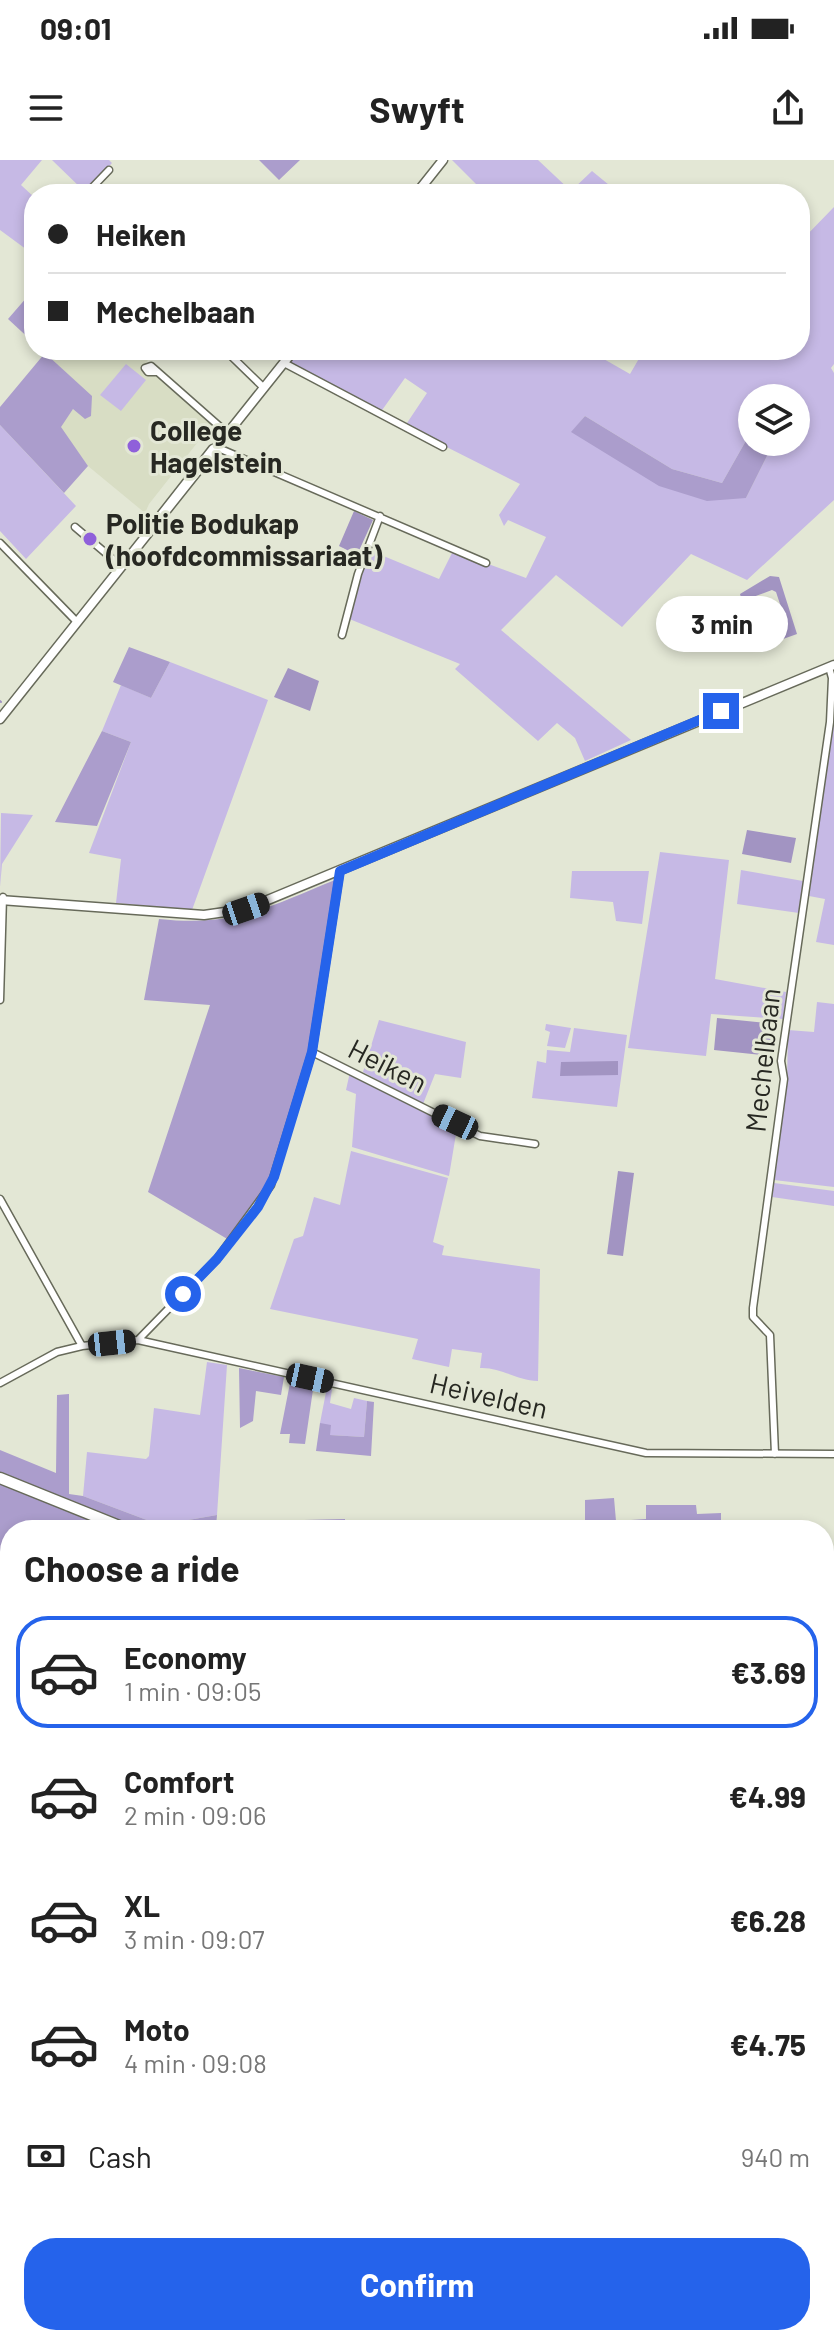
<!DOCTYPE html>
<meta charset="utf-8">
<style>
body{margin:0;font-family:Barlow,sans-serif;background:#f6f6f6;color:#222;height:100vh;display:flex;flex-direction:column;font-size:30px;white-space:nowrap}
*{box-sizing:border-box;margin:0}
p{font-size:26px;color:#767676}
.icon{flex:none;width:44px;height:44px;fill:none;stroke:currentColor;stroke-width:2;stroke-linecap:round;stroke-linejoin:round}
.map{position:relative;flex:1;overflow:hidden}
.drawer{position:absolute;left:0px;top:1360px;width:834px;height:826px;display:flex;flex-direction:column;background:#fff;border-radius:32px 32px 0 0;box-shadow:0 4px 12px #0003}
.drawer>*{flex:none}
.hud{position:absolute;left:24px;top:24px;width:786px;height:176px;border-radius:32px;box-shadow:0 4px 12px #0003;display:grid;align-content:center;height:176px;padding:0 24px;background:#fff}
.fabs{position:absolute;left:738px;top:224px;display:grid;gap:16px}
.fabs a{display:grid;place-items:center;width:72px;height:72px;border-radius:50%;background:#fff;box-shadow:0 4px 12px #0003;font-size:40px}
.end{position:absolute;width:36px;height:36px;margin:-18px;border:10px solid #2563eb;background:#fff;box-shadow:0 0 0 4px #fff}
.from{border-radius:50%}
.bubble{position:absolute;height:56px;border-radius:28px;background:#fff;box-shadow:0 4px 12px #0003;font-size:26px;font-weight:700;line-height:56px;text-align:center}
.car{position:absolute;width:24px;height:48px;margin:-24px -12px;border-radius:10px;box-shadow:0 0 6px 2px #0007;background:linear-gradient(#222 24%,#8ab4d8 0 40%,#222 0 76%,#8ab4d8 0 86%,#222 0)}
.hud b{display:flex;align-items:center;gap:28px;height:76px;font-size:30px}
.hud b+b{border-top:2px solid #e0e0e0}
.hud i{width:20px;height:20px;background:#222}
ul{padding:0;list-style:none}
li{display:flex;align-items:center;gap:24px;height:112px;margin:0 16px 12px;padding:0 8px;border:4px solid transparent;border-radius:32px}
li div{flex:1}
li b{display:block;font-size:30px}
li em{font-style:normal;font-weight:700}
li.current{border-color:#2563eb}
li>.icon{width:72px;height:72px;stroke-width:1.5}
h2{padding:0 24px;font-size:36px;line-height:96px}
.pay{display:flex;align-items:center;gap:20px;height:88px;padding:0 24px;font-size:30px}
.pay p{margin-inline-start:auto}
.action{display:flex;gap:16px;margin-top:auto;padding:16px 24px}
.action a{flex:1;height:92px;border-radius:32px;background:#2563eb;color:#fff;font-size:32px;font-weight:700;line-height:92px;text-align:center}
.status{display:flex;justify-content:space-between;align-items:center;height:56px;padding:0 40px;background:#fff;direction:ltr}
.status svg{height:22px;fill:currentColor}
header{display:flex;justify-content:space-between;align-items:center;height:104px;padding:0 24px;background:#fff;font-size:36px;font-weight:700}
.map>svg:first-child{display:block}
.built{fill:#d8ddc4}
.green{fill:#c6b9e5;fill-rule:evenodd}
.forest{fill:#ab9dcc}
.water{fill:#a294c2}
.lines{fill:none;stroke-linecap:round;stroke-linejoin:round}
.stream{stroke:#a294c2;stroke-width:2}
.minor-casing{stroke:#676a5a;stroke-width:9}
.tertiary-casing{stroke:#676a5a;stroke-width:11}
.primary-casing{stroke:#676a5a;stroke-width:13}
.minor{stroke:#fff;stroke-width:6}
.tertiary{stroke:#fff;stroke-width:8}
.primary{stroke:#fff;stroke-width:10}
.route{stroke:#2563eb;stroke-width:10}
.poi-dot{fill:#8f60da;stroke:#e3e7d5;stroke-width:3}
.labels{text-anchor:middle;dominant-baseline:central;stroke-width:6;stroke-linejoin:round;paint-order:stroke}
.poi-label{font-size:28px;font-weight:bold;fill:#272822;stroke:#e3e7d5;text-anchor:start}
.street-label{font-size:28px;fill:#272822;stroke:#e3e7d5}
</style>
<div class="status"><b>09:01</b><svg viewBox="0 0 49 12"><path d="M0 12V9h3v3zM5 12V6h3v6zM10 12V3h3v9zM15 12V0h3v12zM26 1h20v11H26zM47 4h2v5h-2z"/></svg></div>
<header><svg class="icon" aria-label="menu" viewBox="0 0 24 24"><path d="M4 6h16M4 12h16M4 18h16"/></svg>Swyft<svg class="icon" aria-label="share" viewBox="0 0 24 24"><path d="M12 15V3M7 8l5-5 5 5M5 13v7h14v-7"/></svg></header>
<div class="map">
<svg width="834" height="2185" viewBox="0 0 834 2185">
<rect width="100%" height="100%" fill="#e3e7d5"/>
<path class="built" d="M137 190 148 200 143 207 145 214H154L212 264 149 344 145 353 88 306 60 267 73 249 92 237 43 191Z"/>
<path class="green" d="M0 0H42L21 25 34 37V95L0 70Z
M52 0H109L112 3 85 32Z
M452 0H538L571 31 592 11 620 34H475L480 28Z
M834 47V204L831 208 834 213V340L747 420 691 394 622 467 556 415 501 470 631 580 585 601 575 578 557 563 538 581 455 509 460 504 347 458 369 390 439 419 453 391 526 418 546 377 508 360 504 366 499 355 520 324 405 266 427 233 405 218 380 253 288 204 299 190H588L630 214 644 190H800V82ZM773 234 781 238H796V282H774L746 338 572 272 585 256 672 309 722 323 752 270V238H770Z
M126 204 146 220 121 251 100 235Z
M0 265 76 346 26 399 0 371Z
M170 502 268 540 192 750 116 743 121 699 89 693 131 582 102 571 121 525 151 538Z
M834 550V785L816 782 825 739 809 736Z
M1 653 33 655 2 704 0 727Z
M660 692 729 700 715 819 786 832 783 859 711 854 706 896 628 888Z
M741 710 803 721 799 753 737 744Z
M572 711H649L642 764 616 761 613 742 570 738Z
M817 842 834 844V1027L774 1020 787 923 788 870 814 872Z
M379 860 466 882 461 918 435 914 423 944 363 912Z
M546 864 571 868 565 888 547 886 550 872 545 870Z
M574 868 627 875 617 947 532 938 537 901 546 903 547 890 570 892Z
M350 912 457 968 449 1016 352 987 356 934 346 930Z
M351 991 448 1018 433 1082 444 1086 442 1095 540 1109 538 1221C516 1220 500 1207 480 1208L482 1193 452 1189 449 1207 412 1199 418 1179 270 1149 294 1079 303 1076 314 1037 340 1045Z
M774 1023 834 1031V1046L772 1037Z
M207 1202 227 1205 217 1355 160 1365 83 1336 87 1292 146 1299 149 1296 154 1248 200 1255Z
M327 1227 332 1229 330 1243 351 1249 354 1238 367 1241 364 1277 330 1275 320 1263Z
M824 1572 834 1582V1625L824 1620Z"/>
<path class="forest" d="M259 0H300L279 20Z
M34 129V183L8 159Z
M45 193 92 236 91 256 85 259 73 249 61 267 88 306 64 333 0 265V247Z
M585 256 672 309 722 323 752 270V282H774L746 338 707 341 659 326 571 272Z
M129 487 170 502 151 538 113 522Z
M102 571 131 582 97 666 55 662Z
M335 720 309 891 300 926 270 1023 229 1080 148 1032 210 845 144 840 159 759C235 767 266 748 335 720Z
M239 1208 284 1217 281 1235 256 1231 253 1261 240 1268Z
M291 1218 314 1223 305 1284 289 1283 290 1274H280Z
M69 1234V1334L83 1336 160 1365 217 1355 216 1367 228 1370H10V1602L0 1599V1290L56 1313 57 1235Z
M367 1241 374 1242 371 1296 316 1291 320 1263 331 1265 330 1275 364 1277Z
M614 1338 616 1361 646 1359V1345H696L697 1354 721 1353V1370H585V1340Z
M345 1359V1370H263V1361Z
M1 1855 10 1864V2176H145V2185H0Z
M834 1947V2044L824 2046V1948Z"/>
<path class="water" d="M354 351 373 360 357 395 339 386Z
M770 416 779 417 797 474 772 483 770 472 783 470 787 465 776 432 772 430 742 441 740 434Z
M288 508 319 521 310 551 274 537Z
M747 670 796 678 791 703 742 694Z
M717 858 775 864 770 896 714 890Z
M618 901V915L560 916 561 902Z
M618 1011 634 1013 623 1096 607 1094Z"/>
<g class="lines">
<path class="stream" d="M0 541 1 542
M0 1715 10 1710
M824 1782 834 1775"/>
<defs>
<path id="minor" d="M86 34 109 10
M225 190 263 227
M284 203 443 287
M157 212H148L145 208 151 206 227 273
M216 287 486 403
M75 367 121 406
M0 383 77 462
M342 475 358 414 380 356
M0 840 3 737
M312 892 480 976 535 984
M0 1039 82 1186
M138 1180 646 1293 834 1294
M0 1223 57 1192 82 1186 138 1180 217 1099 271 1025 312 892 340 711
M775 1294 770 1175 753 1157V1148L784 919 781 901 830 562 832 518 829 507
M0 1587 10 1589
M824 1687 834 1678
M0 1752 10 1746
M420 2176 421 2185
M552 2176 553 2185"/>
<path id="tertiary" d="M416 34 443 0
M162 354 213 289
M0 559 294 190
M0 740 204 755 246 749 834 505
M824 1543 834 1527
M622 2176 623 2185"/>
<path id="primary" d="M0 1318 129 1370
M824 1636 834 1640"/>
</defs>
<use href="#minor" class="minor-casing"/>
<use href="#tertiary" class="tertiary-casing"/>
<use href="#primary" class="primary-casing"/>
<use href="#minor" class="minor"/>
<use href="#tertiary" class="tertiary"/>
<use href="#primary" class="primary"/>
</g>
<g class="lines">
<path class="route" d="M183 1134 217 1099 258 1047 274 1017 312 892 340 711 721 551"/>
</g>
<g class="poi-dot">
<circle cx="134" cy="286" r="8"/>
<circle cx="90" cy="379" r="8"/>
</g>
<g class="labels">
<g class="poi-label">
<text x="150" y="270">College<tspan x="150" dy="32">Hagelstein</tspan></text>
<text x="106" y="363">Politie Bodukap<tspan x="106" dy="32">(hoofdcommissariaat)</tspan></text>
</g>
<g class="street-label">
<text transform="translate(762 900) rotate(-84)">Mechelbaan</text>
<text transform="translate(388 905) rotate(27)">Heiken</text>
<text transform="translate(489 1235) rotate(13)">Heivelden</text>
</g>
</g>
</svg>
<div class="fabs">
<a><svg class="icon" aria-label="layers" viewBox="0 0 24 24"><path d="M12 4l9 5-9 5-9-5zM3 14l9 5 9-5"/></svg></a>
</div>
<i class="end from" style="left:183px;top:1134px"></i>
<i class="end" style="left:721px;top:551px"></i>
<div class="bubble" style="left:656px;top:436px;width:132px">3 min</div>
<i class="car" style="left:246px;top:749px;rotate:71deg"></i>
<i class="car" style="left:455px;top:962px;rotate:295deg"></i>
<i class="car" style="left:112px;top:1183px;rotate:84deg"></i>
<i class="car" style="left:310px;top:1218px;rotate:102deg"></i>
<div class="hud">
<b><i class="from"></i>Heiken</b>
<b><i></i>Mechelbaan</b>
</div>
<section class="drawer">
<h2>Choose a ride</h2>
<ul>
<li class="current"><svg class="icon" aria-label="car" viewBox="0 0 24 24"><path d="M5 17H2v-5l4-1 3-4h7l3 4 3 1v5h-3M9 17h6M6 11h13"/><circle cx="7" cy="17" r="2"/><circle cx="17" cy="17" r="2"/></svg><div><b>Economy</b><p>1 min · 09:05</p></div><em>€3.69</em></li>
<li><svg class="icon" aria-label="car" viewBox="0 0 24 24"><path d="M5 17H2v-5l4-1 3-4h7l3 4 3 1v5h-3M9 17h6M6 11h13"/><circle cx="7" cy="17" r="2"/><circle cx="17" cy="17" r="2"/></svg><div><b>Comfort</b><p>2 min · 09:06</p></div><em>€4.99</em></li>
<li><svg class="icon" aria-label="car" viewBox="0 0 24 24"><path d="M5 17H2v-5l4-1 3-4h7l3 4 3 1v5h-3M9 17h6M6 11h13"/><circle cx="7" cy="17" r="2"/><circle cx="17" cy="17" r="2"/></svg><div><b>XL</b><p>3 min · 09:07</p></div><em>€6.28</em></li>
<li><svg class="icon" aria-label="car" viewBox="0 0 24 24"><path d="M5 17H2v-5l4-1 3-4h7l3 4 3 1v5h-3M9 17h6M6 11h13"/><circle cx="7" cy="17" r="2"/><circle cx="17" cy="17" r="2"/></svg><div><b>Moto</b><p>4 min · 09:08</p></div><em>€4.75</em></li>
</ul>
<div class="pay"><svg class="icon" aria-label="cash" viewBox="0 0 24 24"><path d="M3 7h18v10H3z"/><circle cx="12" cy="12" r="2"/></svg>Cash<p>940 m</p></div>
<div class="action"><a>Confirm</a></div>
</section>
</div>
